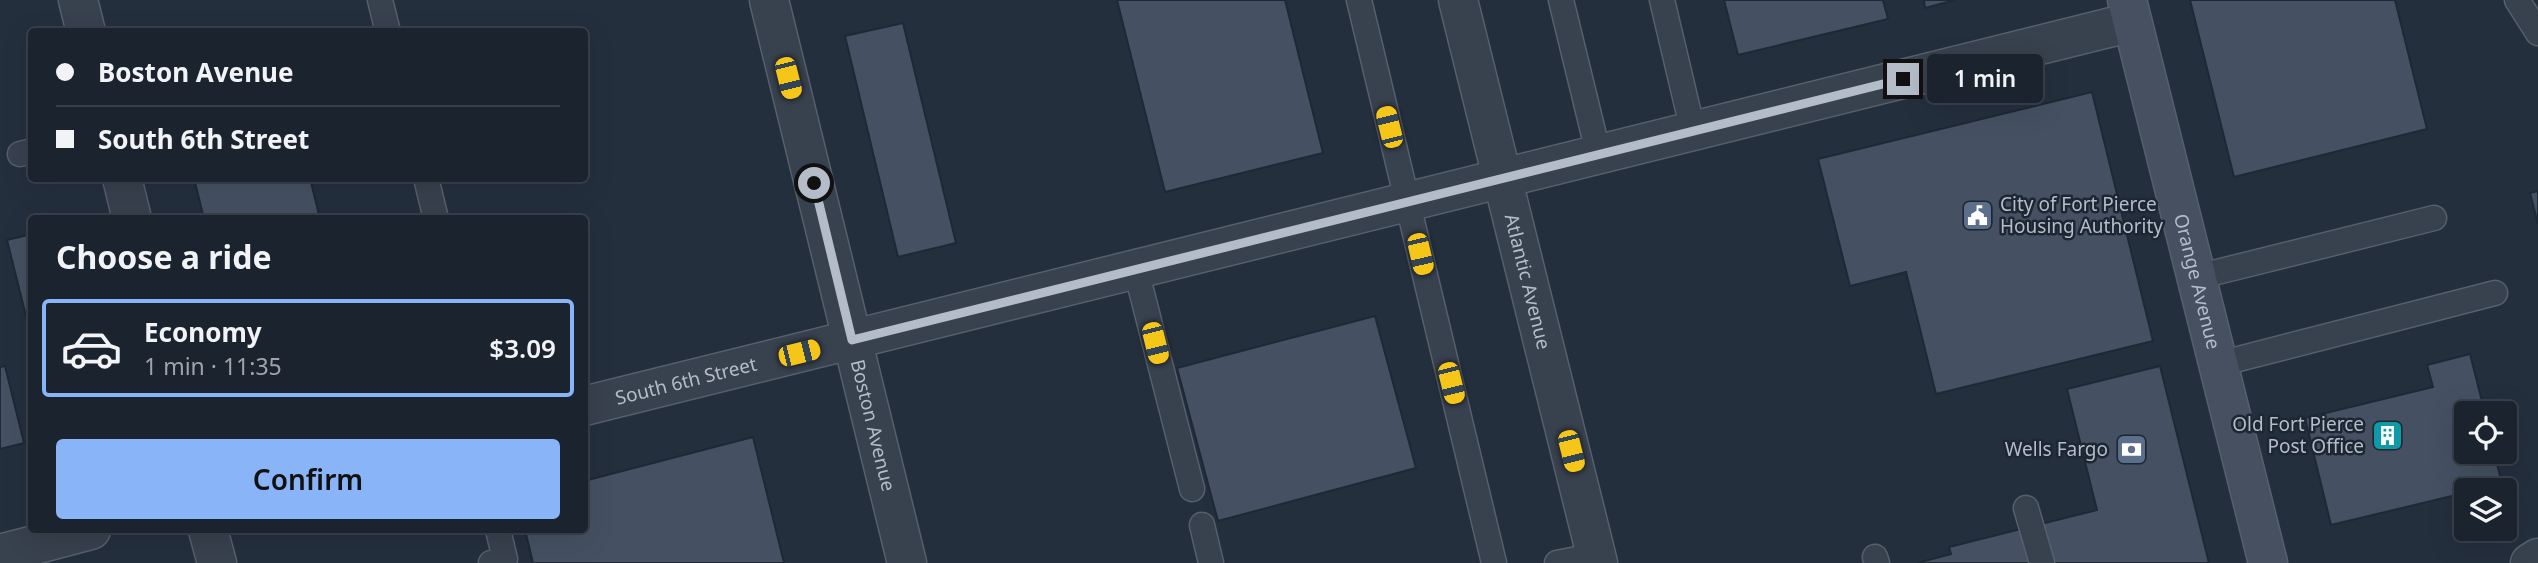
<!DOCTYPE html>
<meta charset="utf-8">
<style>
body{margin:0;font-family:"Noto Sans",sans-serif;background:#242b36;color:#f1f3f6;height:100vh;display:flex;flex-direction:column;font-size:26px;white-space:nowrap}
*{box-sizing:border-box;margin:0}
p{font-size:23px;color:#a0a4aa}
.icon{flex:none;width:38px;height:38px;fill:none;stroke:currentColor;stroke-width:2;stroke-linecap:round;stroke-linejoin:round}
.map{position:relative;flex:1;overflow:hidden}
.sheet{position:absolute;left:28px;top:215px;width:560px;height:318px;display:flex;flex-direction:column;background:#1b232e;border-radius:7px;box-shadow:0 7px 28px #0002,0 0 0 2px #39404a}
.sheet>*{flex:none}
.top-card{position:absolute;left:28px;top:28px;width:560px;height:154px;border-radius:7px;box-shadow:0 7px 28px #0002,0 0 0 2px #39404a;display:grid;align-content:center;height:154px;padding:0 28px;background:#1b232e}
.tools{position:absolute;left:2454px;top:401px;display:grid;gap:14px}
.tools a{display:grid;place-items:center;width:63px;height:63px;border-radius:7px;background:#1b232e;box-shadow:0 7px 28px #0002,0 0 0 2px #39404a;font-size:35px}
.end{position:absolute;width:32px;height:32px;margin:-16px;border:9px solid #b4bcc9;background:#111;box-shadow:0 0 0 4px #111}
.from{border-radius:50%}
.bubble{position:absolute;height:49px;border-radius:7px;background:#1b232e;box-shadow:0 7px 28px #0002,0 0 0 2px #39404a;font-size:23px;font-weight:600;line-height:49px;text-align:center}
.car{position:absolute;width:21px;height:42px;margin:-21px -10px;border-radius:9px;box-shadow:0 0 5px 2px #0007;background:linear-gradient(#f5c518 24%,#345 0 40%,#f5c518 0 76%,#345 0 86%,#f5c518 0)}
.top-card b{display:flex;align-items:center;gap:24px;height:66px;font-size:26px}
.top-card b+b{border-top:2px solid #39404a}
.top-card i{width:18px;height:18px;background:#f1f3f6}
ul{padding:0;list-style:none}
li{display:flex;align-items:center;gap:21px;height:98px;margin:0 14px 10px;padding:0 14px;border:4px solid #39404a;border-radius:7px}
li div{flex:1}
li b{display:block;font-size:26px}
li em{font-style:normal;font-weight:600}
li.on{border-color:#8ab4f8}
li>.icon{width:63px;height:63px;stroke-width:1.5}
h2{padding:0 28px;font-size:32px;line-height:84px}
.action{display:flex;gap:14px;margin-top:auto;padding:14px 28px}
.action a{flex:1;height:80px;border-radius:7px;background:#8ab4f8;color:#111;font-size:28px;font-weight:600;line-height:80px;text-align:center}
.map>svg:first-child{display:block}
.building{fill:#455162;stroke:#1f2835;stroke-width:2}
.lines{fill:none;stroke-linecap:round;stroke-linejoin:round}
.service-casing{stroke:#565f6c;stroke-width:27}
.minor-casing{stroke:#565f6c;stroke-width:41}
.tertiary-casing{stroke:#565f6c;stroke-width:41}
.secondary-casing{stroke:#565f6c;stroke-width:41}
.service{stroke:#38414e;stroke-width:24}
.minor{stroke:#38414e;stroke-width:38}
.tertiary{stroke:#38414e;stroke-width:38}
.secondary{stroke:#465061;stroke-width:38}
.route{stroke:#b4bcc9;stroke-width:9}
.labels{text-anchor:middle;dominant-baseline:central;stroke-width:5;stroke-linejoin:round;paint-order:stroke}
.poi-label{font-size:19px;fill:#b4bcc9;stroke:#1d2633;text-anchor:end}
.street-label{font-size:19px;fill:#b4bcc9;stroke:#1d2633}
</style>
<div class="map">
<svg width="2538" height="563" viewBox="0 0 2538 563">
<rect width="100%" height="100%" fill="#242f3e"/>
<path class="building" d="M1117 0H1285L1323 153 1165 192Z
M1724 0H1883L1888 19 1738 55Z
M1924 0H1955L1925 8Z
M2190 0H2395L2427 129 2234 177Z
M903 23 956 243 898 257 845 36Z
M2092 92 2153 341 1936 394 1906 272 1850 286 1818 159Z
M194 178H310L320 219H204Z
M2538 191V224L2530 193Z
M32 234V340L7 240Z
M1375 316 1416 468 1218 521 1177 368Z
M2470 354 2485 413H2466V452H2494L2502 484 2331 525 2305 418 2433 387 2427 365Z
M5 366 24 443 0 449V367Z
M2160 366 2209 563H1917L1951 554 1949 547 2097 510 2067 389Z
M753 437 784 563H533L525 530H584V481Z"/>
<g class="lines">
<defs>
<path id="service" d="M380 0 388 32
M1359 0 1494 563
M1561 0 1599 156
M1662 0 1693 131
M2517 0 2538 33
M20 154 32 151
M426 178 436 219
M1136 270 1192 489
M2197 277 2434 218
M2219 364 2495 293
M2026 508 2042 563
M1202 525 1211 563
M1875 557 1877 563
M491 563 505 559 498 530
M1557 563 1597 555"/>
<g id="minor">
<path id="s1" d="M769 0 907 563"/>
<path id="s2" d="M1458 0 1598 563"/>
<path id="s3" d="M584 406 2132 22"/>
<path d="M0 554 91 530"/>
<path d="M2530 563 2538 558"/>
</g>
<path id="tertiary" d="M78 0 86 32
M122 178 132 219
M208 530 217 563"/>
<g id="secondary">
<path id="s4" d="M2127 0 2268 563"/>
</g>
</defs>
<use href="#service" class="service-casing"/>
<use href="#minor" class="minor-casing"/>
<use href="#tertiary" class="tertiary-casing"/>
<use href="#secondary" class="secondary-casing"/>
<use href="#service" class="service"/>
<use href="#minor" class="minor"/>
<use href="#tertiary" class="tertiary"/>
<use href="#secondary" class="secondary"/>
</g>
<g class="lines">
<path class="route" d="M814 183 852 340 1903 79"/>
</g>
<defs>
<symbol id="civic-square" viewBox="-11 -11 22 22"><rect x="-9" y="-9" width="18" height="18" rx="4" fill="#5c6f8a" stroke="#1d2633"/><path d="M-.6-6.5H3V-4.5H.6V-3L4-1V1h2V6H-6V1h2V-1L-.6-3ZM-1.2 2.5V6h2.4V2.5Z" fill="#fff"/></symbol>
<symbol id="building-square" viewBox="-11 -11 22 22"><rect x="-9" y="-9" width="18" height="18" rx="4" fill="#0f9aa8" stroke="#1d2633"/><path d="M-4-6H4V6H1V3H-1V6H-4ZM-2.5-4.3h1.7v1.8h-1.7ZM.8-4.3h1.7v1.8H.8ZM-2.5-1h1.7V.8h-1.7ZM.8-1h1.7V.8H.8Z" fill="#fff"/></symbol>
<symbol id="bank-square" viewBox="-11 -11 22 22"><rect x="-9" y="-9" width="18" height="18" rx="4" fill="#5c6f8a" stroke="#1d2633"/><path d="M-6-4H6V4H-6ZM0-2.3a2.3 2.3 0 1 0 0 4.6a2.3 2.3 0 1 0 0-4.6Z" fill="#fff"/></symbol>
</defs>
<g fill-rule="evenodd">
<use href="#civic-square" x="1960" y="198" width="35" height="35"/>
<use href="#building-square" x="2370" y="418" width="35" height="35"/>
<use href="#bank-square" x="2114" y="432" width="35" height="35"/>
</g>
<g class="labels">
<g class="poi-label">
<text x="2000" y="204" text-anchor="start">City of Fort Pierce<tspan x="2000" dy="22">Housing Authority</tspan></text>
<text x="2364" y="424">Old Fort Pierce<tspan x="2364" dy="22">Post Office</tspan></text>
<text x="2108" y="449">Wells Fargo</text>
</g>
<g class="street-label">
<text stroke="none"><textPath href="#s4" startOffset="290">Orange Avenue</textPath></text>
<text stroke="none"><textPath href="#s2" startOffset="290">Atlantic Avenue</textPath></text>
<text stroke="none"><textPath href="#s3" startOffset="105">South 6th Street</textPath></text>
<text stroke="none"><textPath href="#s1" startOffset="438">Boston Avenue</textPath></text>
</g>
</g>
</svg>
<div class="tools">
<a><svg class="icon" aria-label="locate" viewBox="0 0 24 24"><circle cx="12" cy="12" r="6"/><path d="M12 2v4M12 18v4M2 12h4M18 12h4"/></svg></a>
<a><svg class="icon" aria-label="layers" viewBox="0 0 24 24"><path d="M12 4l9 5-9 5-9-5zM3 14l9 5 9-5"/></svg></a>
</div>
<i class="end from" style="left:814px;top:183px"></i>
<i class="end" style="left:1903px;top:79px"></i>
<div class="bubble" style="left:1927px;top:54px;width:116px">1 min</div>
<i class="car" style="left:788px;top:78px;rotate:166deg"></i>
<i class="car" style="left:1389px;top:127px;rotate:346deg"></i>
<i class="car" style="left:1420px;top:254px;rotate:167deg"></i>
<i class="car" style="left:1155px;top:343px;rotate:166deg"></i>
<i class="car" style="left:799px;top:353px;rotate:76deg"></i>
<i class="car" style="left:1451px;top:383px;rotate:166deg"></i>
<i class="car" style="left:1571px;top:451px;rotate:166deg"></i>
<div class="top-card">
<b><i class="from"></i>Boston Avenue</b>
<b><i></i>South 6th Street</b>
</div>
<section class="sheet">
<h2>Choose a ride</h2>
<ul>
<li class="on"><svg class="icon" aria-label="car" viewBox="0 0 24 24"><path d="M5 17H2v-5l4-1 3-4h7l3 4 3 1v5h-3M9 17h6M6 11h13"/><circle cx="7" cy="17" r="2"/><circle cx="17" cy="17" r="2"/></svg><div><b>Economy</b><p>1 min · 11:35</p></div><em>$3.09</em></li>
</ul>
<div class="action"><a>Confirm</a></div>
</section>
</div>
